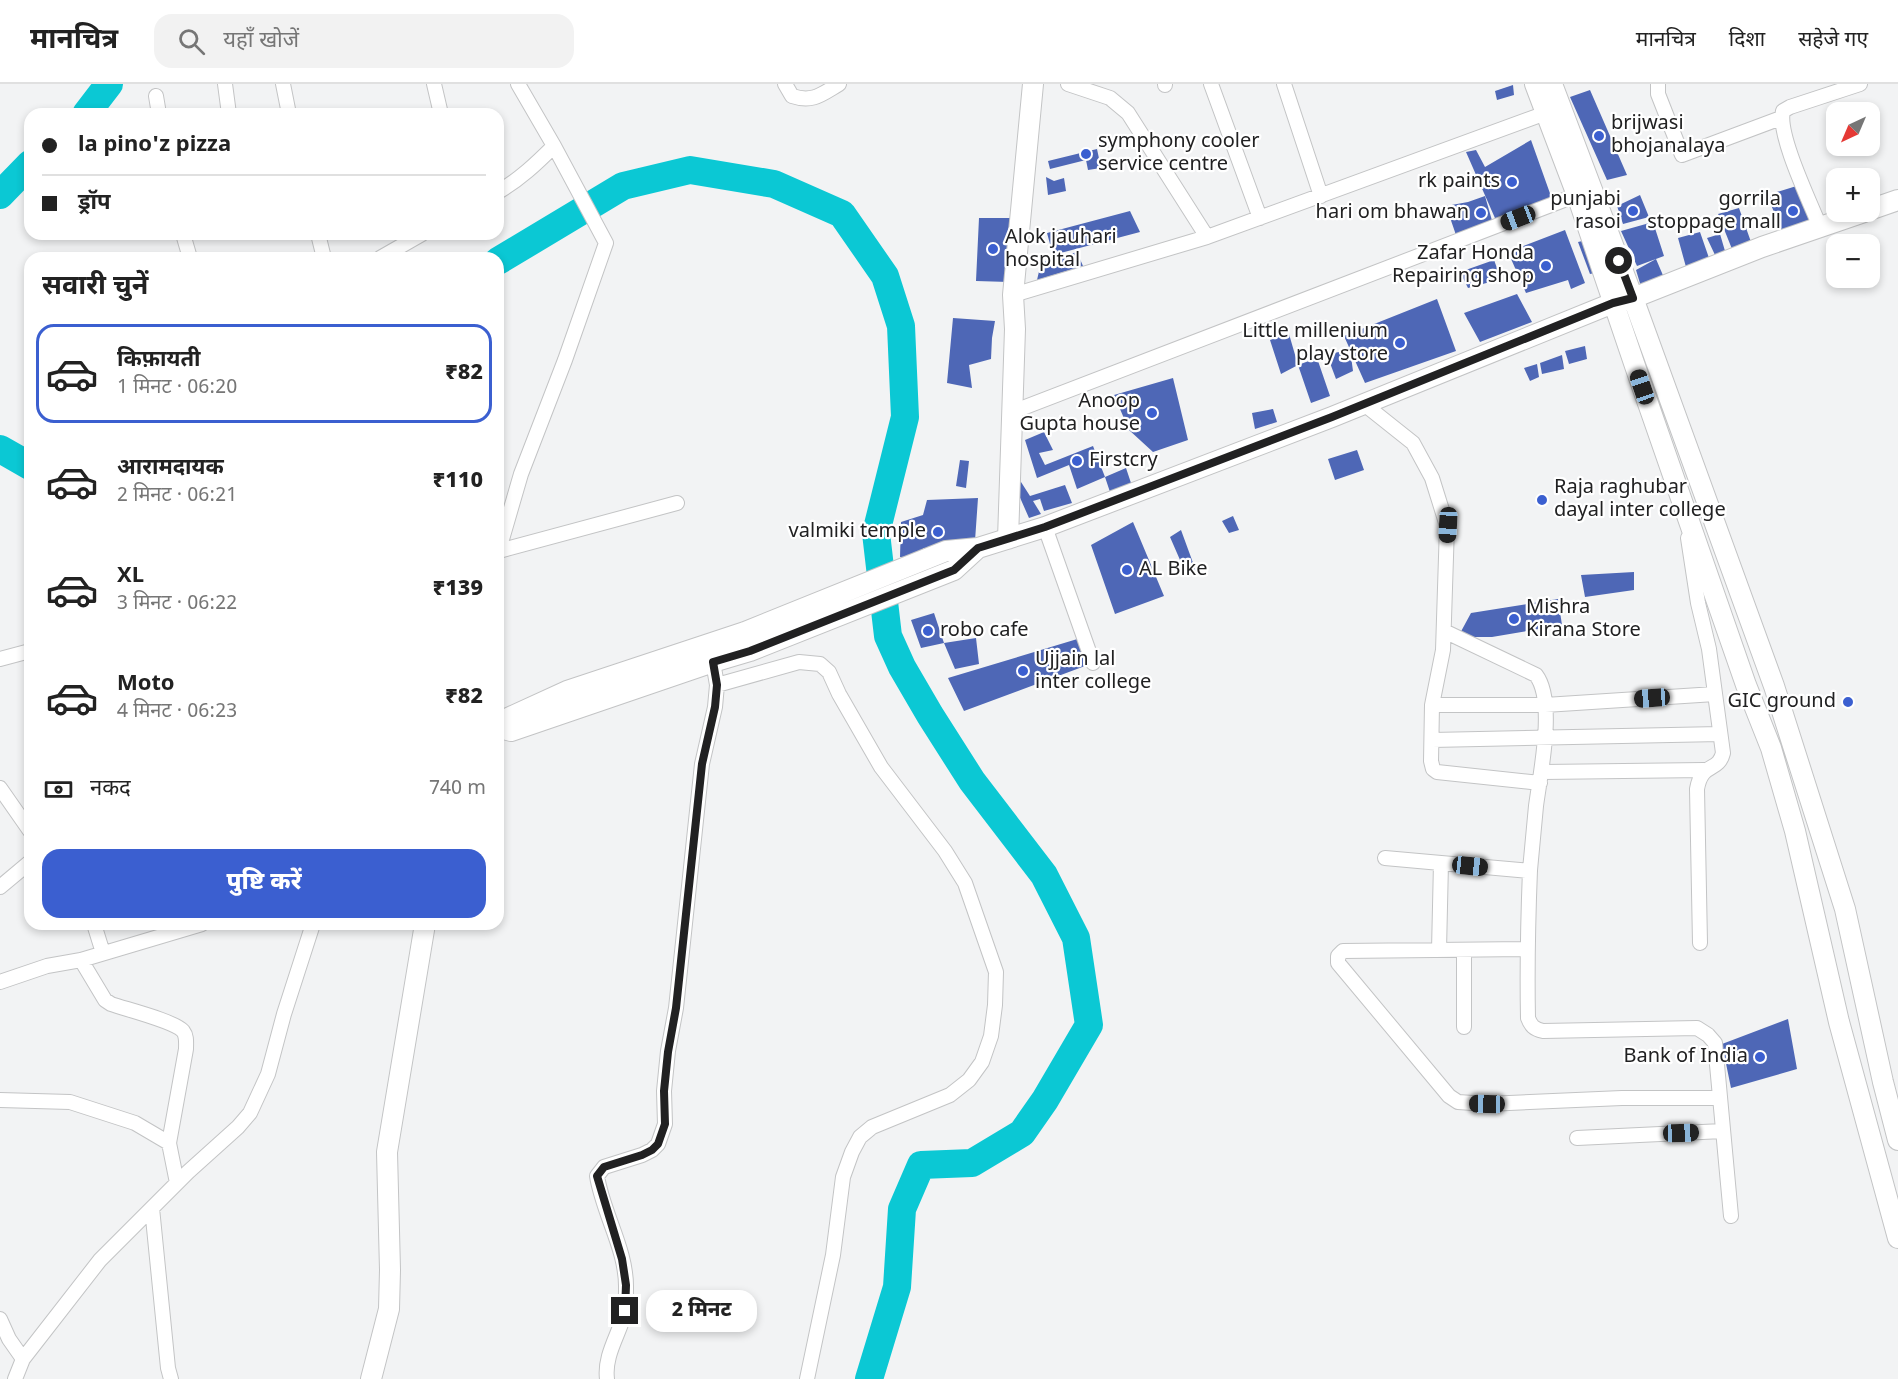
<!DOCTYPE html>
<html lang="hi">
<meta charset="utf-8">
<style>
body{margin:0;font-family:Georgia,"Noto Sans Devanagari",serif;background:#f2f2f2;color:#222;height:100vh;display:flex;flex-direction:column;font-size:22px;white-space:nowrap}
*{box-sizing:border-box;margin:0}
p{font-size:20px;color:#767676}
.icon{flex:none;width:33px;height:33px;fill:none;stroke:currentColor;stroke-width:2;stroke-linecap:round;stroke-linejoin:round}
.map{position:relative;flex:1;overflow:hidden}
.drawer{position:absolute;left:24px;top:168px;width:480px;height:678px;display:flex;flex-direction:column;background:#fff;border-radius:18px;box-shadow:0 3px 9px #0003}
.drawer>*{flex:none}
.guide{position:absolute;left:24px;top:24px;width:480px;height:132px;border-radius:18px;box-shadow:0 3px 9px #0003;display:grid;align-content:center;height:132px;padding:0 18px;background:#fff}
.needle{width:39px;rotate:224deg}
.fabs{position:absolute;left:1826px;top:18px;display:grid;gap:12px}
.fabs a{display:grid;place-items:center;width:54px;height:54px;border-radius:12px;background:#fff;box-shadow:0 3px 9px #0003;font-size:30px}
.end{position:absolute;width:27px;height:27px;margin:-14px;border:8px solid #212122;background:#fff;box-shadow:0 0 0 3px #fff}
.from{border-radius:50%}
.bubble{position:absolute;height:42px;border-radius:18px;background:#fff;box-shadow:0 3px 9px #0003;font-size:20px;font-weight:800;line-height:42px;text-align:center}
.car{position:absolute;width:18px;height:36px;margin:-18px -9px;border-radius:8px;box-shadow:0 0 4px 2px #0007;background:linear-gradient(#222 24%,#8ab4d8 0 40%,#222 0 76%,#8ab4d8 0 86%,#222 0)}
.guide b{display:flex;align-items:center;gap:21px;height:57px;font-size:22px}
.guide b+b{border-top:2px solid #e0e0e0}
.guide i{width:15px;height:15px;background:#222}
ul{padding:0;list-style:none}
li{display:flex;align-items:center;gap:18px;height:99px;margin:0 12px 9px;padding:0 6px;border:3px solid transparent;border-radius:18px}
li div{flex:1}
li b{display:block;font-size:22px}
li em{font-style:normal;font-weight:800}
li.selected{border-color:#3b5fd0}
li>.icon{width:54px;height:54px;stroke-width:1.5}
h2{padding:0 18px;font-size:27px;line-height:72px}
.pay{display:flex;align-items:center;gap:15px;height:66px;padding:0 18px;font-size:22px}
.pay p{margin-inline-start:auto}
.button{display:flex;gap:12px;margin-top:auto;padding:12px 18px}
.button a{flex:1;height:69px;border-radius:18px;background:#3b5fd0;color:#fff;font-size:24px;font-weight:800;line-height:69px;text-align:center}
header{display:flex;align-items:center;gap:36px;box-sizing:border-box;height:84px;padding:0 30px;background:#fff;border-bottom:2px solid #e0e0e0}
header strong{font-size:28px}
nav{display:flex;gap:33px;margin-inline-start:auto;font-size:21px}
.search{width:420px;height:54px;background:#f2f2f2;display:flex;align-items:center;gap:15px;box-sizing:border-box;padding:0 21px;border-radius:18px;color:#767676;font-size:22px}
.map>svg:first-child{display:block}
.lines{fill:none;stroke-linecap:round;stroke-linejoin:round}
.river{stroke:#0bc8d4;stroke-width:28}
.building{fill:#4e67b6}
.street-casing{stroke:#c3c4c5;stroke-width:16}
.secondary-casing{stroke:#c3c4c5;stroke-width:22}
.street{stroke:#fff;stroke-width:14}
.secondary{stroke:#fff;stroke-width:20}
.route{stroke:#212122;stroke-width:8}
.poi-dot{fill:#3b5fd0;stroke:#fff;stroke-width:2}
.labels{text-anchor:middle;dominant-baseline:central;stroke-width:4.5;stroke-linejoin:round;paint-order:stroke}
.poi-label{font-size:20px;fill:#212122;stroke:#fff;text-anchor:end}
</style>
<header>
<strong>मानचित्र</strong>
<div class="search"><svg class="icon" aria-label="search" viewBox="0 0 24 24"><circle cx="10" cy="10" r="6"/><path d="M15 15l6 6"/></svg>यहाँ खोजें</div>
<nav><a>मानचित्र</a><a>दिशा</a><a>सहेजे गए</a></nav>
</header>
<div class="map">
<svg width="1898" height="1295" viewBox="0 0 1898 1295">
<rect width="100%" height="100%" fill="#f2f3f4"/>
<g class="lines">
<path class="river" d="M86 30 109 0
M0 111 30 80
M498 177 623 102 690 86 774 100 842 130 885 192 901 242 905 333 876 449 888 552 902 583 930 631 972 697 1044 791 1076 854 1089 941 1045 1016 1022 1049 972 1079 921 1081 902 1125 897 1203 869 1295
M0 365 30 382"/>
</g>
<path class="building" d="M1513 1 1514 11 1497 16 1495 7Z
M1590 6 1627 91 1607 96 1570 13Z
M1531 56 1552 115 1498 141 1466 68 1476 66 1485 83Z
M1097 65 1101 84 1088 86 1086 76 1050 85 1048 77Z
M1046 93 1054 97 1064 94 1066 107 1048 111Z
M1803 100 1820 143 1785 155 1767 111Z
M1640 111 1649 133 1623 140 1617 122Z
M1485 112 1493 140 1456 151 1446 122 1468 118Z
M1739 124 1751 158 1732 165 1718 130Z
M1130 127 1140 148 1053 171 1047 149Z
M979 134H1010L1009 198 976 197Z
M1653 138 1664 172 1637 182 1621 147Z
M1565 146 1585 199 1571 205 1568 196 1526 209 1508 168Z
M1700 148 1709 174 1686 183 1678 154Z
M1720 150 1725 167 1715 171 1707 154Z
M1591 155 1603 187 1590 190 1578 158Z
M1077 168 1083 182 1037 196 1041 179Z
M1656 175 1665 196 1642 206 1636 186Z
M1494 176 1501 195 1468 204 1460 188Z
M1517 210 1532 238 1480 258 1464 229Z
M1437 215 1456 267 1365 299 1344 252Z
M953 234 995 237 992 254 991 275 969 281 972 304 947 299Z
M1289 250 1298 281 1281 290 1270 256Z
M1585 262 1587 275 1569 280 1565 267Z
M1350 265 1353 287 1336 295 1327 271Z
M1562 271 1564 285 1542 290 1540 279Z
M1317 274 1330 312 1311 319 1298 281Z
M1537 280 1539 293 1530 297 1524 284Z
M1173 294 1188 356 1153 368 1129 346 1114 311Z
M1273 325 1277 338 1255 345 1252 329Z
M1044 348 1053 366 1039 369 1045 381 1093 362 1105 393 1077 405 1069 381 1037 394 1025 356Z
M1357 366 1364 386 1335 396 1328 375Z
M960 376 969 377 966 404 956 402Z
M1126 384 1131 399 1110 408 1105 393Z
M1021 398 1030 412 1065 401 1072 419 1044 427 1040 415 1033 417 1041 430 1029 434 1014 400Z
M978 414 975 457 938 465 923 464 925 472 900 473 901 438 923 431 927 416Z
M1233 432 1239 446 1229 449 1222 437Z
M1133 438 1164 512 1115 530 1091 461Z
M1181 446 1196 487 1187 492 1170 453Z
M1634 488V506L1585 513 1581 491Z
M1558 515 1562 541 1492 553H1458L1471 529Z
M934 529 944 559 921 564 911 536Z
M1084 553 1093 579 964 627 948 594Z
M976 554 979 580 955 585 944 559Z
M1788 935 1797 985 1731 1004 1722 960Z"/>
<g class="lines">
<defs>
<path id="street" d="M225 0 229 30
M283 0 289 30
M434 0 441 30
M785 0 792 12C813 19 822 10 839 0
M1068 0 1110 14 1128 29 1207 153
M1165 0V1
M1211 0 1260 134
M1284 0 1321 112
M1658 0V10L1682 71 1781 34
M156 12 159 30
M498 108C520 95 536 80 554 62L518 0
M1820 143C1810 118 1777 50 1783 27L1790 23 1860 0
M183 150 190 174
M318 150 324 174
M380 174 422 150
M1013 211 1207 153 1546 29
M1364 320 1413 359 1432 394 1447 442 1443 566 1432 621 1431 677 1433 685 1437 688 1540 699
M1012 328 1577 111
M1045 443 1093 579
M1688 454 1698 519 1709 565 1723 669C1718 689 1702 677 1697 705L1700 859
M499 467 677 419
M498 469 521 390 565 276 606 159 554 62
M1444 547 1536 591C1556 617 1540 691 1536 722 1534 743 1532 765 1530 786 1528 836 1527 884 1528 934 1531 942 1534 945 1543 947L1697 944 1708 951 1715 959 1731 1132
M0 575 30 567
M717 601 799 578 820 580 829 588 839 610 881 683 945 767 965 799 996 888 995 921 991 952 982 978 969 996 950 1011 872 1043 860 1053 852 1068 843 1093 833 1171 807 1295
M1432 621H1545L1715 610
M1432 656 1720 650
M1543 688 1704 686
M0 704 30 747
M1385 774 1530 787
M0 803 30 778
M94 840 103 869
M1527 865 1343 867 1338 872V879L1449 1012 1458 1018 1487 1020 1622 1014H1720
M1439 866 1441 779
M81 876 105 916 111 920C125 925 174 937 183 947 187 952 186 959 186 965L169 1059 177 1099
M0 898 47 882 81 876 202 840
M1464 943V866
M0 1016 70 1018 135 1039 169 1059
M1577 1054 1723 1047
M152 1124 168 1284 171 1295
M0 1235 9 1255 23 1275
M15 1295 23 1275 100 1176 188 1088 238 1043 250 1029 268 990 284 930 313 840
M607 1295C604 1271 619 1251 625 1228 626 1221 626 1212 626 1205 627 1166 603 1130 597 1092L604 1083 642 1071 652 1066 658 1060 665 1040 664 1007 668 967 676 924 702 680 715 623 717 601 713 578"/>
<path id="secondary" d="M1535 0 1577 111 1635 282 1746 601 1771 664 1795 747 1839 938 1898 1154
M1552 0 1633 214 1774 602 1845 825 1883 998 1898 1056
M1869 126 1898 116
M1008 455 1015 245 1013 211 1033 0
M500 644 511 647 713 578 750 567 954 486 978 464
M498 645 508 634 567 607 745 548 946 467 978 464 1045 443 1332 333 1613 219 1633 214 1762 163 1864 128
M371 1295 389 1225 390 1186 387 1068 425 840"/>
</defs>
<use href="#street" class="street-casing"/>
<use href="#secondary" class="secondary-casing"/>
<use href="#street" class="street"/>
<use href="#secondary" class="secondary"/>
</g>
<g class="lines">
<path class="route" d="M625 1227 626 1201 622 1175 597 1092 604 1083 642 1071 652 1066 658 1060 665 1040 664 1007 668 968 676 924 702 680 715 623 717 601 713 578 750 567 954 486 978 464 1045 443 1332 333 1613 219 1633 214 1619 177"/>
</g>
<g class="poi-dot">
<circle cx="1599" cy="52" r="6"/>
<circle cx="1086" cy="70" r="6"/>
<circle cx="1512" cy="98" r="6"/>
<circle cx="1633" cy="127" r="6"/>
<circle cx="1793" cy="127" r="6"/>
<circle cx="1481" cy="129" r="6"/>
<circle cx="993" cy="165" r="6"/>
<circle cx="1546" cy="182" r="6"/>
<circle cx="1400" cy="259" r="6"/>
<circle cx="1152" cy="329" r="6"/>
<circle cx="1077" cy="377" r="6"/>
<circle cx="1542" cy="416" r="6"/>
<circle cx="938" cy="448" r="6"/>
<circle cx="1127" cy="486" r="6"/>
<circle cx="1514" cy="535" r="6"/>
<circle cx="928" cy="547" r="6"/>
<circle cx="1023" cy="587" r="6"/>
<circle cx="1848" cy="618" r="6"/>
<circle cx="1760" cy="973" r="6"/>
</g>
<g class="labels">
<g class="poi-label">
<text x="1611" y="40" text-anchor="start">brijwasi<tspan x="1611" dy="23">bhojanalaya</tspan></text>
<text x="1098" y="58" text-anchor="start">symphony cooler<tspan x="1098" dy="23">service centre</tspan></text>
<text x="1500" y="98">rk paints</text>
<text x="1621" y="116">punjabi<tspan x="1621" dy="23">rasoi</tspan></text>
<text x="1781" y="116">gorrila<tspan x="1781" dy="23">stoppage mall</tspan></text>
<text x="1469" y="129">hari om bhawan</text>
<text x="1005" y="154" text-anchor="start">Alok jauhari<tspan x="1005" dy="23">hospital</tspan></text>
<text x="1534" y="170">Zafar Honda<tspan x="1534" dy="23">Repairing shop</tspan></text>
<text x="1388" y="248">Little millenium<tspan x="1388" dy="23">play store</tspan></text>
<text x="1140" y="318">Anoop<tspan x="1140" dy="23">Gupta house</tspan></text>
<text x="1089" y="377" text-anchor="start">Firstcry</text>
<text x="1554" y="404" text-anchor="start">Raja raghubar<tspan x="1554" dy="23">dayal inter college</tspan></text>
<text x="926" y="448">valmiki temple</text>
<text x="1139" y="486" text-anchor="start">AL Bike</text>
<text x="1526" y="524" text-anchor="start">Mishra<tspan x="1526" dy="23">Kirana Store</tspan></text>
<text x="940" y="547" text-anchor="start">robo cafe</text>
<text x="1035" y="576" text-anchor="start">Ujjain lal<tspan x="1035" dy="23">inter college</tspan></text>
<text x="1836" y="618">GIC ground</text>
<text x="1748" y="973">Bank of India</text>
</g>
</g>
</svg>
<div class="fabs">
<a><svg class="needle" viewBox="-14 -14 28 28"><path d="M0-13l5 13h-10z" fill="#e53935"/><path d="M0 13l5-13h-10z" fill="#767676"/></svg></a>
<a>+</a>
<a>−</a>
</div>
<i class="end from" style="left:1619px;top:177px"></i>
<i class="end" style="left:625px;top:1227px"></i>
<div class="bubble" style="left:646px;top:1206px;width:111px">2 मिनट</div>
<i class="car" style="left:1518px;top:134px;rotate:249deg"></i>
<i class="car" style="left:1642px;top:303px;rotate:341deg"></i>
<i class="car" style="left:1448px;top:441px;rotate:183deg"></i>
<i class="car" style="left:1652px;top:614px;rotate:266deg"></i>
<i class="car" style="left:1470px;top:782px;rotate:96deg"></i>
<i class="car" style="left:1487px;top:1020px;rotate:271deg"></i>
<i class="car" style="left:1681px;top:1049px;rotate:88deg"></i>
<div class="guide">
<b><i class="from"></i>la pino'z pizza</b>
<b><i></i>ड्रॉप</b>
</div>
<section class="drawer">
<h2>सवारी चुनें</h2>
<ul>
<li class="selected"><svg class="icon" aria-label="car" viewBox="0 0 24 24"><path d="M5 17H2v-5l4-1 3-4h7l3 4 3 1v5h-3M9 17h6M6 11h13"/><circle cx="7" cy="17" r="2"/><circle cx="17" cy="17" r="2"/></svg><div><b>किफ़ायती</b><p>1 मिनट · 06:20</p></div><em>₹82</em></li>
<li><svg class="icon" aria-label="car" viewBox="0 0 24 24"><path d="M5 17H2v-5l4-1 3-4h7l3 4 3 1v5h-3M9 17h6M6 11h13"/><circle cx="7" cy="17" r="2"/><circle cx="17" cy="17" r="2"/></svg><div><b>आरामदायक</b><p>2 मिनट · 06:21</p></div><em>₹110</em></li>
<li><svg class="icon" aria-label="car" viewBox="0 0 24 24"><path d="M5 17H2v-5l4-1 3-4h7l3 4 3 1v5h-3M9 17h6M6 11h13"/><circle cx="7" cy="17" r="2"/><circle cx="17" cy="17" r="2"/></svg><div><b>XL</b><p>3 मिनट · 06:22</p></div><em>₹139</em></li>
<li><svg class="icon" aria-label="car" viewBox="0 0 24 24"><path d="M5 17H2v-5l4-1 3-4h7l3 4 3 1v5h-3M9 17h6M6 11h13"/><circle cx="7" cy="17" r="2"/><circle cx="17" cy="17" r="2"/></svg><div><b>Moto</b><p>4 मिनट · 06:23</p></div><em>₹82</em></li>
</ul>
<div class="pay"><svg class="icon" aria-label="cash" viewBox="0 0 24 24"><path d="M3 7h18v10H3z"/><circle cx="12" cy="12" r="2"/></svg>नकद<p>740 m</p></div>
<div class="button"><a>पुष्टि करें</a></div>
</section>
</div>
